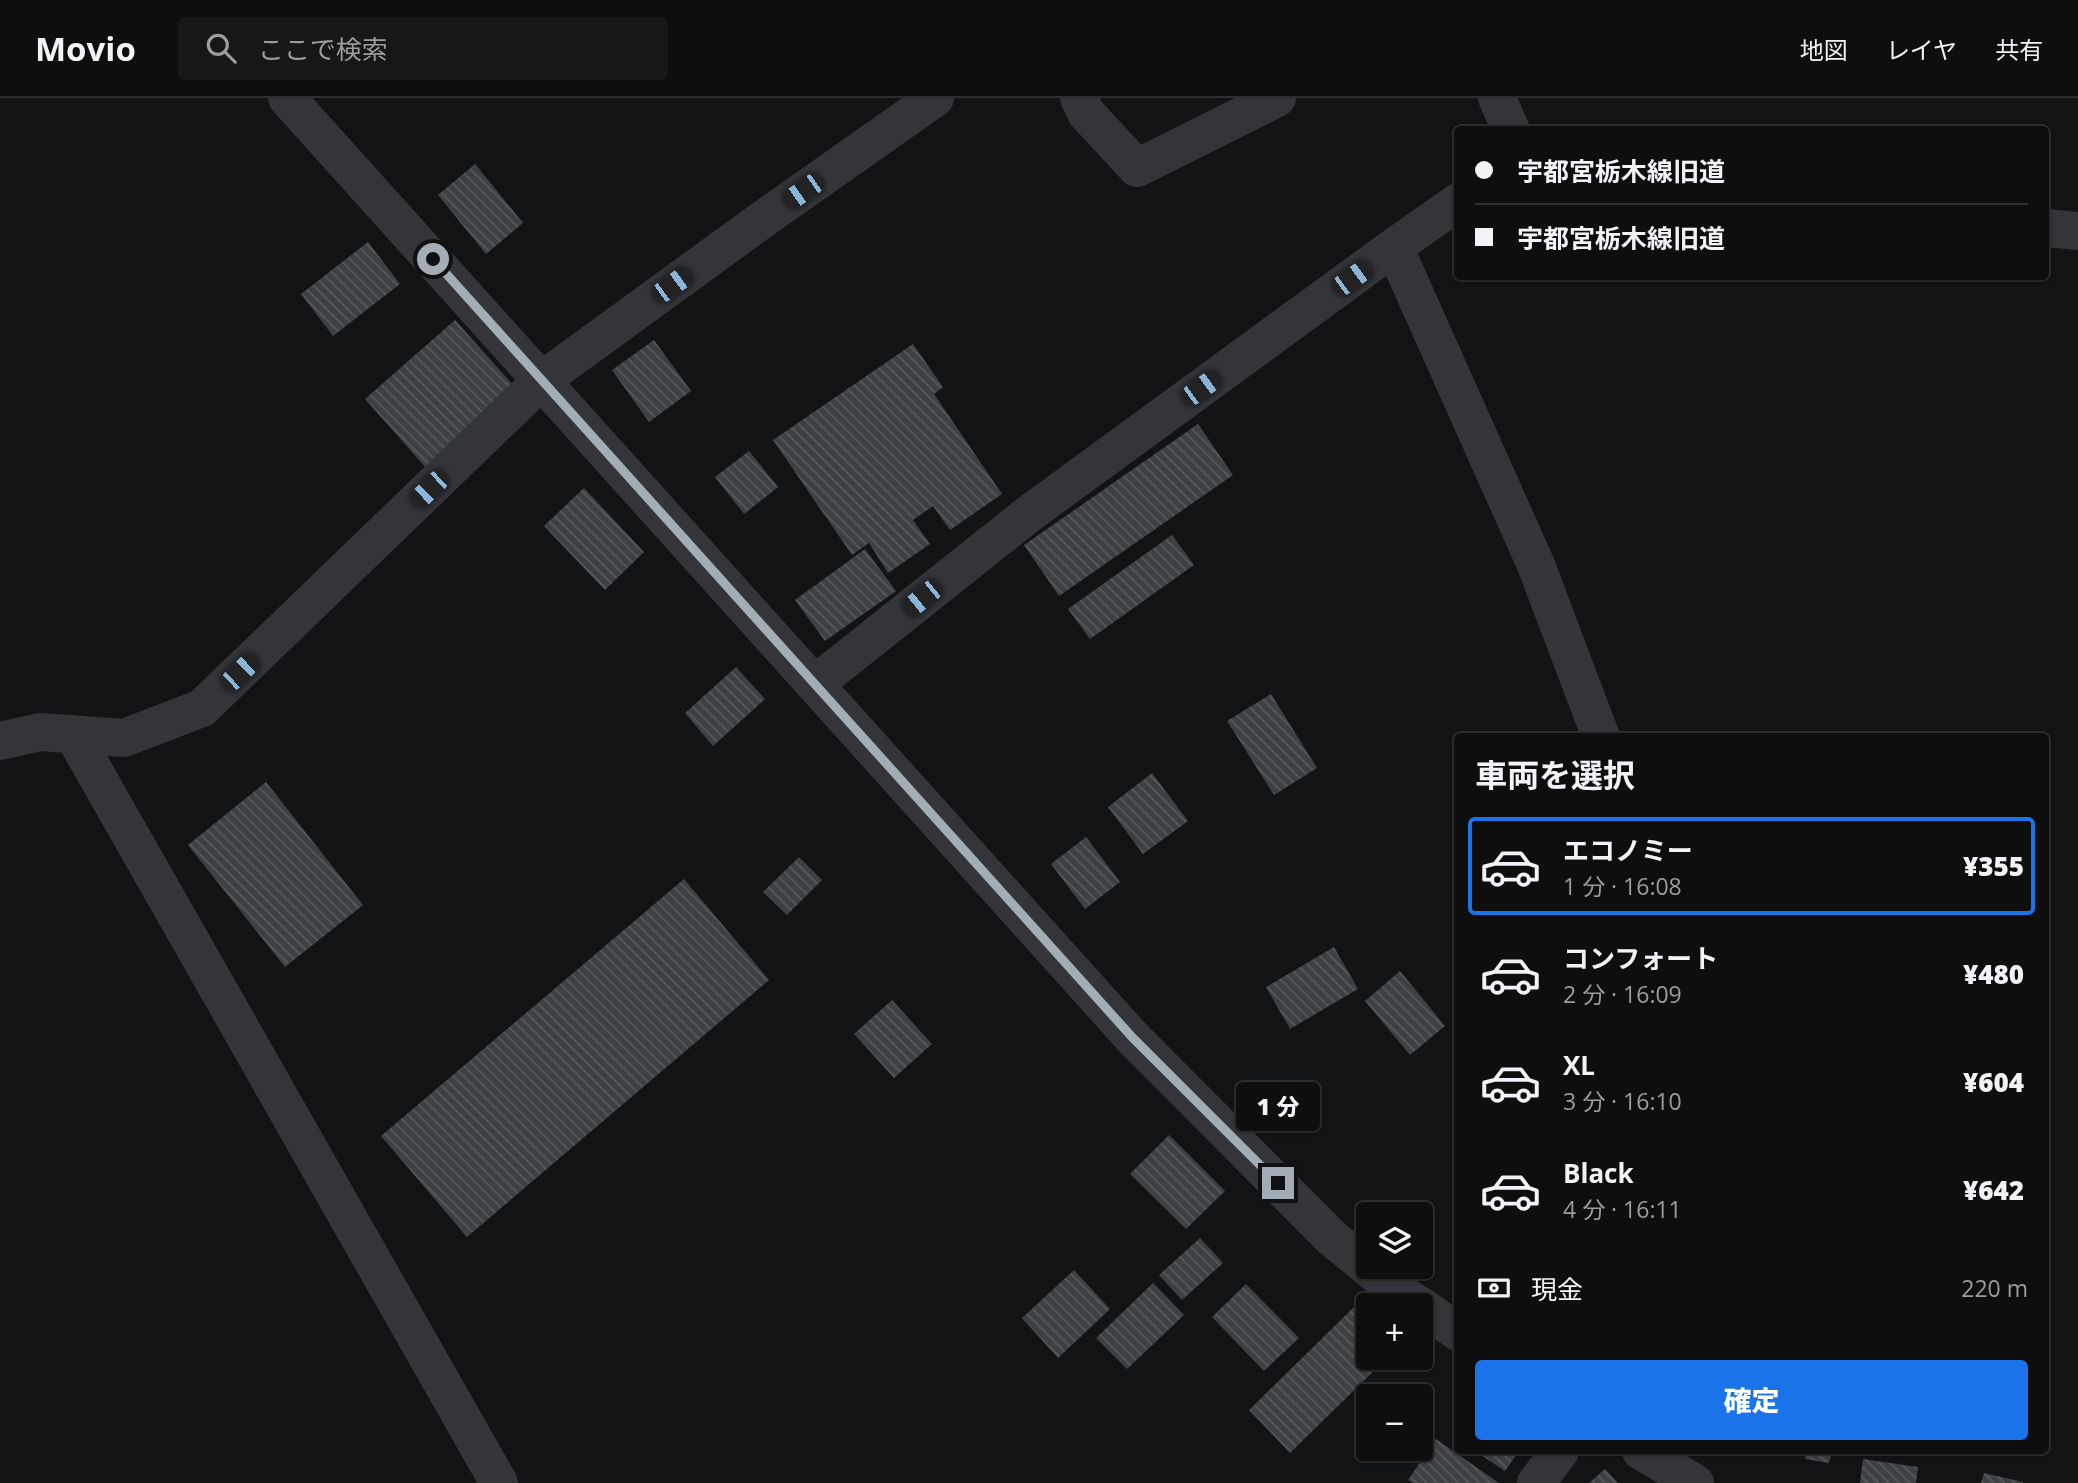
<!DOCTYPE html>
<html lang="ja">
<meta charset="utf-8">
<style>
body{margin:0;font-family:"Open Sans","Noto Sans JP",sans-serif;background:#171718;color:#f1f3f6;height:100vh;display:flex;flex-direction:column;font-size:26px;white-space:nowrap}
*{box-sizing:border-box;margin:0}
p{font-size:23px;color:#9b9c9e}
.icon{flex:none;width:38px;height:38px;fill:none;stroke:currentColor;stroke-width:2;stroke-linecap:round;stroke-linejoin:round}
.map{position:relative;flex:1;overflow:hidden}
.details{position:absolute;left:1454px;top:635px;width:595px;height:721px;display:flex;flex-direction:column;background:#0e0e0f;border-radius:7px;box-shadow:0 2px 5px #0004,0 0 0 2px #2e2e2f}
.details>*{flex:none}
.banner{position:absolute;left:1454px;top:28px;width:595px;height:154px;border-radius:7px;box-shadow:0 2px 5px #0004,0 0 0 2px #2e2e2f;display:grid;align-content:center;height:154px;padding:0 21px;background:#0e0e0f}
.fabs{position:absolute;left:1356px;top:1104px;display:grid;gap:14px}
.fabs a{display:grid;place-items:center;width:77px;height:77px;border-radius:7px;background:#0e0e0f;box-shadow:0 2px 5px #0004,0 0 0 2px #2e2e2f;font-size:35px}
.end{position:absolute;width:32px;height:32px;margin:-16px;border:9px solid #a3adb5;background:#111;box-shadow:0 0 0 4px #111}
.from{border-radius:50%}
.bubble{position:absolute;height:49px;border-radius:7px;background:#0e0e0f;box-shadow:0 2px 5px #0004,0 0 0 2px #2e2e2f;font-size:23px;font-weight:800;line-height:49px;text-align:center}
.car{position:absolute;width:21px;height:42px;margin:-21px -10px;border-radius:9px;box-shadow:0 0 5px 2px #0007;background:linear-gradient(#222 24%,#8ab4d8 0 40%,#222 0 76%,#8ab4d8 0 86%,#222 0)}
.banner b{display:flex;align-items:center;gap:24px;height:66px;font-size:26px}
.banner b+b{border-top:2px solid #2e2e2f}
.banner i{width:18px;height:18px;background:#f1f3f6}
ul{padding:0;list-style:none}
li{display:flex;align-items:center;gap:21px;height:98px;margin:0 14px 10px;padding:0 7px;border:4px solid transparent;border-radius:7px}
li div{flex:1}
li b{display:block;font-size:26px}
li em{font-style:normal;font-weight:800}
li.selected{border-color:#1a73e8}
li>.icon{width:63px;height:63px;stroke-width:1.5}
h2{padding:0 21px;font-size:32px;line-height:84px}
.pay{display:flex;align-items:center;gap:18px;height:77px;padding:0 21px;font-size:26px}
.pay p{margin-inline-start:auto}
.button{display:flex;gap:14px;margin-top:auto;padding:14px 21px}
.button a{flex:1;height:80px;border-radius:7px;background:#1a73e8;color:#fff;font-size:28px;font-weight:800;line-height:80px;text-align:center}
header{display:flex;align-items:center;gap:42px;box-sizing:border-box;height:98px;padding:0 35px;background:#0e0e0f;border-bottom:2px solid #2e2e2f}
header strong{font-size:33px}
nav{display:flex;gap:38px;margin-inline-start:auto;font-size:24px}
.search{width:490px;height:63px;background:#171718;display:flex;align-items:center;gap:18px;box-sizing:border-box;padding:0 24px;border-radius:7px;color:#9b9c9e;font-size:26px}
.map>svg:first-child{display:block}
.building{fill:url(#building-back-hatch)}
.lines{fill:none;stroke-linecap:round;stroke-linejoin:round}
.minor{stroke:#333539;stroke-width:38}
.route{stroke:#a3adb5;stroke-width:9}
</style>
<header>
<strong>Movio</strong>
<div class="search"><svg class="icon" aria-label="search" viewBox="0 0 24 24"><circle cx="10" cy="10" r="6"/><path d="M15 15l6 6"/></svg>ここで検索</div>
<nav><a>地図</a><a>レイヤ</a><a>共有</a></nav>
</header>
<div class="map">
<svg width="2078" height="1385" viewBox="0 0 2078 1385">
<defs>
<pattern id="building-back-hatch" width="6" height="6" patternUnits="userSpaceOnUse" patternTransform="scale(1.75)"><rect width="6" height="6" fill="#3e4144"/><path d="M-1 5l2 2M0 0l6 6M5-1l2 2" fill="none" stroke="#575a5d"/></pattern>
</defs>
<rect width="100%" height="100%" fill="#121314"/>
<path class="building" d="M475 66 523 125 486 156 438 97Z
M368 144 400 186 333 238 301 196Z
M455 222 515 289 427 371 365 301Z
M654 242 691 293 649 324 612 272Z
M913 246 943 289 934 296 1002 396 950 432 933 408 913 422 930 446 888 475 869 445 852 457 773 342Z
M1198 326 1233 377 1059 498 1024 447Z
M749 353 778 389 744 416 715 379Z
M584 390 644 454 605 492 544 428Z
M1172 437 1194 467 1090 541 1068 511Z
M865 451 896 493 825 543 795 502Z
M736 569 765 601 713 648 685 615Z
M1271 596 1317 670 1274 697 1227 623Z
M1152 675 1188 723 1143 756 1108 709Z
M266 684 363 807 285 869 188 747Z
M1086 739 1120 784 1085 811 1051 766Z
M799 759 822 782 787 817 763 794Z
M684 781 769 882 467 1139 381 1038Z
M1334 849 1358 891 1290 931 1266 889Z
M1400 873 1445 928 1410 957 1365 903Z
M892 902 932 946 894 980 854 936Z
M1169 1037 1225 1093 1186 1131 1130 1076Z
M1200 1140 1223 1165 1182 1202 1159 1177Z
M1074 1172 1110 1211 1058 1260 1022 1220Z
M1153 1185 1184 1217 1127 1271 1096 1240Z
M1246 1186 1299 1240 1264 1273 1212 1219Z
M1357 1206 1368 1218V1260H1387L1290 1355 1249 1312Z
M1436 1341 1499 1385H1413L1408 1382Z
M1475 1353H1519L1505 1373Z
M1806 1353H1832L1829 1365 1805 1361Z
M1863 1361 1918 1369 1916 1385H1860Z
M1605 1371 1618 1385H1589Z
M1984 1375 2023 1384V1385H1981Z"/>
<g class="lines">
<path class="minor" d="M287 0 1132 939 1332 1140 1392 1189 1420 1208
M1079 0 1086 15 1137 70 1277 0
M1497 0 1511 32
M1458 104 1394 149 1536 467 1601 639
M2046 130 2078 133
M815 586 1030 415 1394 149
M73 636 499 1385
M0 643 40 634 124 640 202 610 542 282 759 124 935 0
M1421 1208 1458 1234
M1641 1353 1695 1385
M1536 1385 1560 1353"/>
</g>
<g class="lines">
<path class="route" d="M433 161 1132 939 1278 1085"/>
</g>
</svg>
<div class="fabs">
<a><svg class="icon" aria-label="layers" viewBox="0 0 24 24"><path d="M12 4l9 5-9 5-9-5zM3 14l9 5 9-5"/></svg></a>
<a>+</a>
<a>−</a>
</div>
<i class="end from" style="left:433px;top:161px"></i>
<i class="end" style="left:1278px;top:1085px"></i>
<div class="bubble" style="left:1236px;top:984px;width:84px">1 分</div>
<i class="car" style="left:803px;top:93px;rotate:235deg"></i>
<i class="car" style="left:1352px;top:180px;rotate:54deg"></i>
<i class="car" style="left:672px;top:187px;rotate:54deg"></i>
<i class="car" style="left:1201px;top:290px;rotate:54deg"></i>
<i class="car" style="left:429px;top:391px;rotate:226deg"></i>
<i class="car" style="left:922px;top:500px;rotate:231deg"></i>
<i class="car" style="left:240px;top:574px;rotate:46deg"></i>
<div class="banner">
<b><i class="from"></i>宇都宮栃木線旧道</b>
<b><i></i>宇都宮栃木線旧道</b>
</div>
<section class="details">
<h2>車両を選択</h2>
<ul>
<li class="selected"><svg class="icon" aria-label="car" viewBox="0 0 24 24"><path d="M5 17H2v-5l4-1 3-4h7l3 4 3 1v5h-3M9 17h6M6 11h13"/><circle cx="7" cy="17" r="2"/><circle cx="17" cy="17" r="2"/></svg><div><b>エコノミー</b><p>1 分 · 16:08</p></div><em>¥355</em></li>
<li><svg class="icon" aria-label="car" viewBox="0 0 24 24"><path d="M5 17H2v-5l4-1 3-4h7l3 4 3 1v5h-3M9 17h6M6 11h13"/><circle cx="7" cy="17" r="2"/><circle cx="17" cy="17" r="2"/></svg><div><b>コンフォート</b><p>2 分 · 16:09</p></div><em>¥480</em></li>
<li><svg class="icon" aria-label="car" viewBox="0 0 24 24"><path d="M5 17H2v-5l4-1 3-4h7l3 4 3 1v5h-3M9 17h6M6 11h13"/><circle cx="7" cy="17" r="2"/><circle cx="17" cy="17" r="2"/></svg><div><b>XL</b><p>3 分 · 16:10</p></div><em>¥604</em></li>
<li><svg class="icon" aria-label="car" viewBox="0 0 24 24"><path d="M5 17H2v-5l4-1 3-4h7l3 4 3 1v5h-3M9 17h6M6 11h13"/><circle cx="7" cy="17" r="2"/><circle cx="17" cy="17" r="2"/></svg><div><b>Black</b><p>4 分 · 16:11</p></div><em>¥642</em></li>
</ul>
<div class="pay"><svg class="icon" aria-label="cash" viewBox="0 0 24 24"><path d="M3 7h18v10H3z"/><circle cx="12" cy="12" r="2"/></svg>現金<p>220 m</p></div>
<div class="button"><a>確定</a></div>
</section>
</div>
